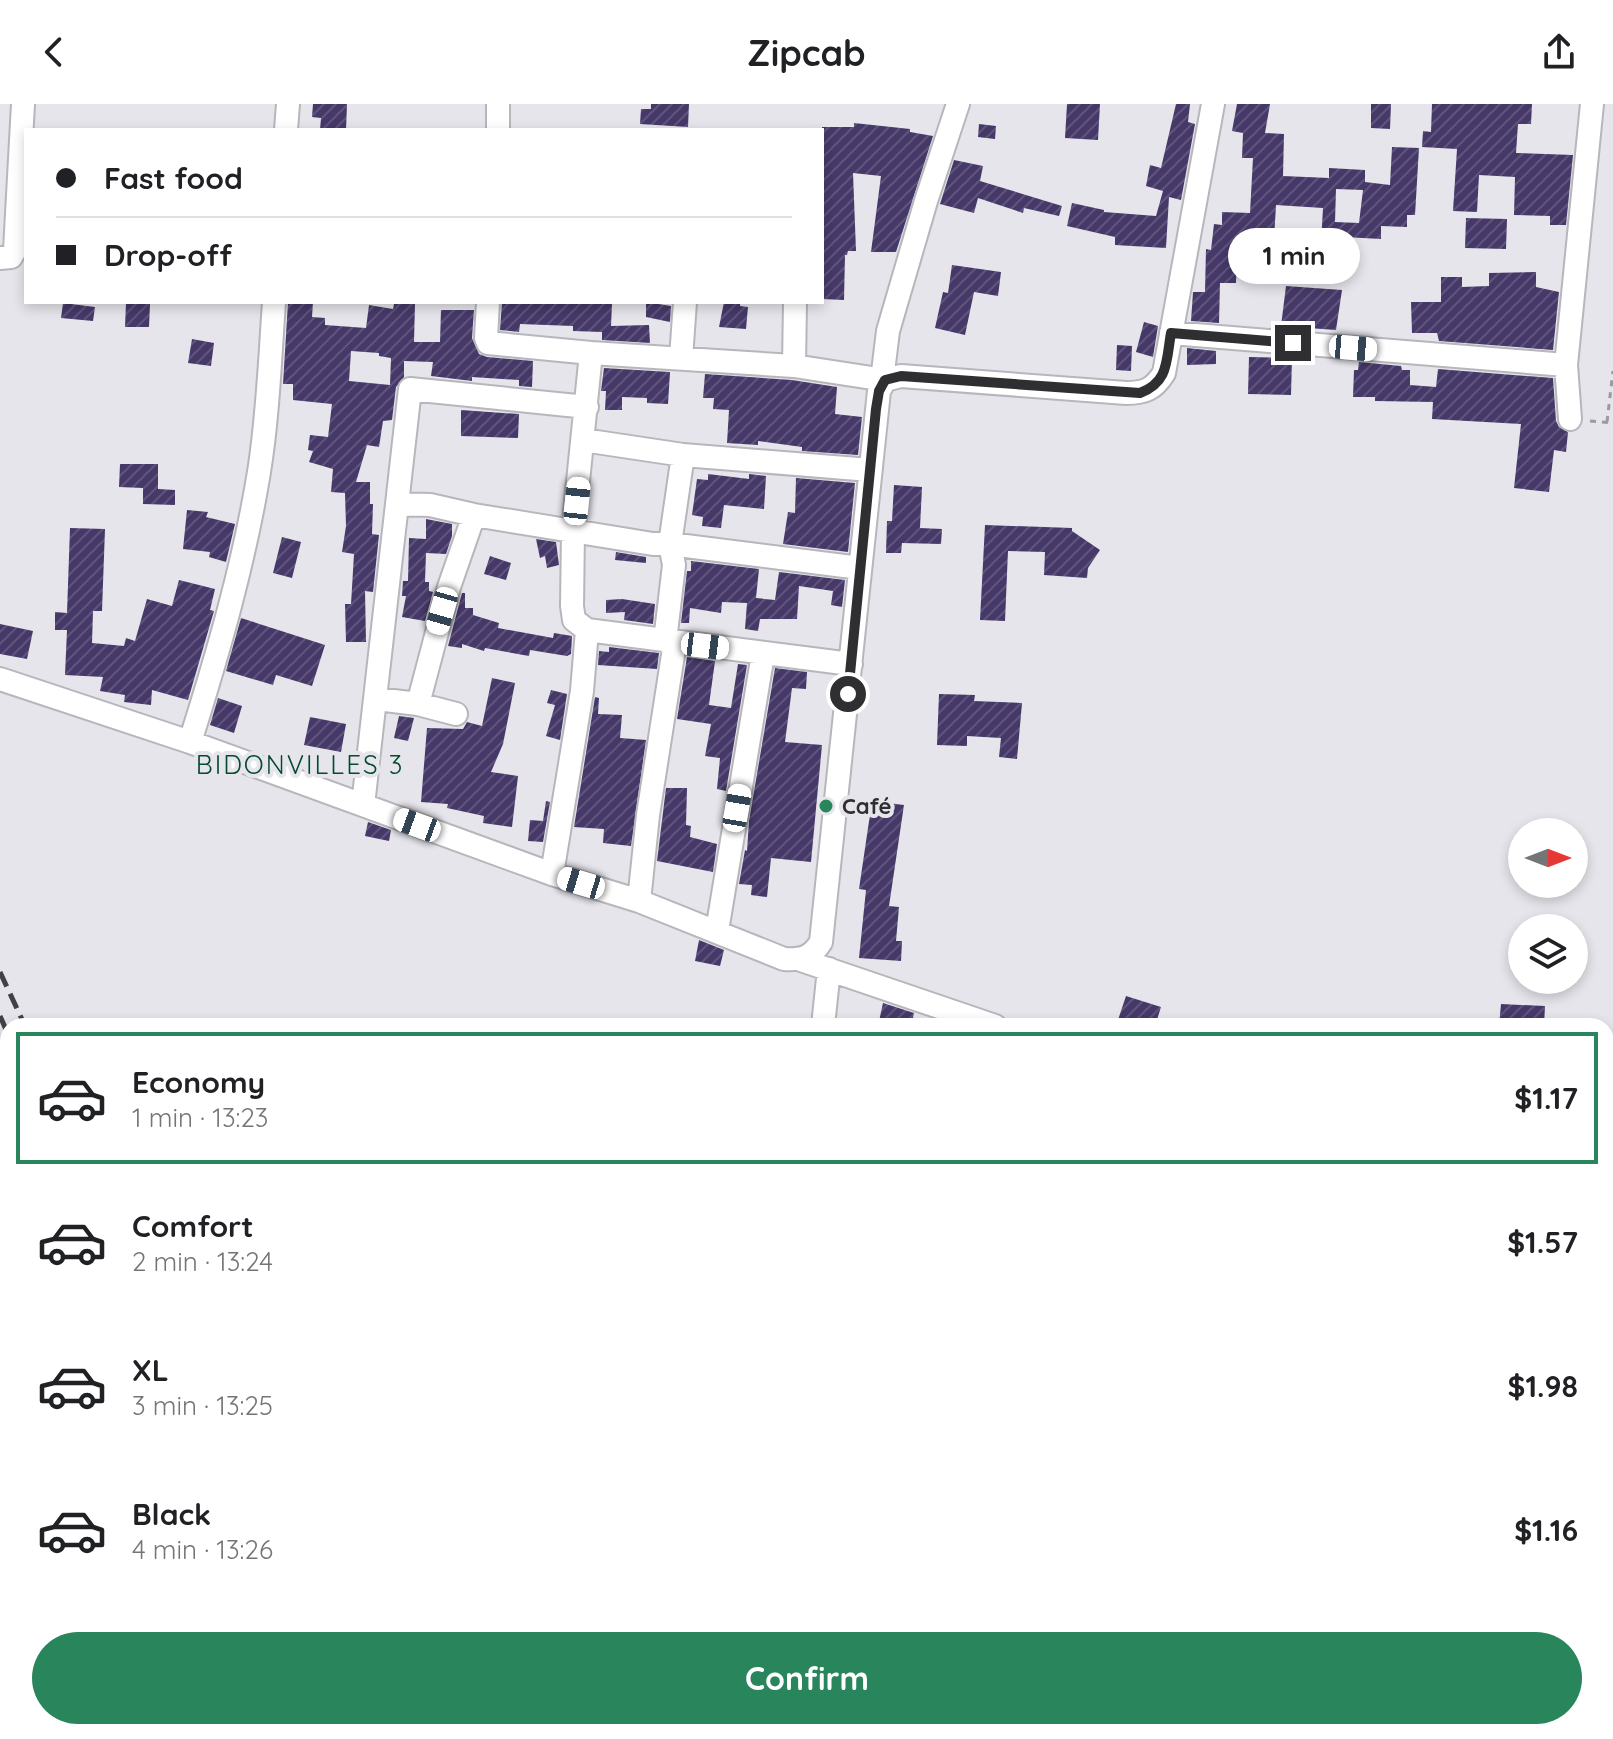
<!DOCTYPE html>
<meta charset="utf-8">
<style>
body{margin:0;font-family:Quicksand,sans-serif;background:#f2f2f2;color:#202124;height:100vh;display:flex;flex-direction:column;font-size:30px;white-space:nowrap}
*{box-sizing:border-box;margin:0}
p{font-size:26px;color:#757577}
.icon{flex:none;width:44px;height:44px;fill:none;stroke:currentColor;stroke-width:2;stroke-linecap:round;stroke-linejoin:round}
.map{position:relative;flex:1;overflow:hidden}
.drawer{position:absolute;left:0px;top:914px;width:1614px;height:722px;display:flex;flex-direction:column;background:#fff;border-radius:24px 24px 0 0;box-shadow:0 4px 12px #0003}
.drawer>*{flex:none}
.guide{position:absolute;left:24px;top:24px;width:800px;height:176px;border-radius:0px;box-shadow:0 4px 12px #0003;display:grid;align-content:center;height:176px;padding:0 32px;background:#fff}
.needle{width:52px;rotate:90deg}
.buttons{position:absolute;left:1508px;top:714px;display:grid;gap:16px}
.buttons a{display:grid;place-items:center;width:80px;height:80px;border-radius:50%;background:#fff;box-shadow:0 4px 12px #0003;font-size:40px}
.end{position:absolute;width:36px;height:36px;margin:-18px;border:10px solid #2f2e31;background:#fff;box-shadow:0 0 0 4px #fff}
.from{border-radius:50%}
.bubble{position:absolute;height:56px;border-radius:28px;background:#fff;box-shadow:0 4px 12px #0003;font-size:26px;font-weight:800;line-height:56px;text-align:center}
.car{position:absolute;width:24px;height:48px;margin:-24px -12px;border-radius:10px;box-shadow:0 0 6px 2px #0007;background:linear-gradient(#fff 24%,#345 0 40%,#fff 0 76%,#345 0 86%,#fff 0)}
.guide b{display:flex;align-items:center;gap:28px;height:76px;font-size:30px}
.guide b+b{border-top:2px solid #e0e0e0}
.guide i{width:20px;height:20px;background:#202124}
ul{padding:14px 0 0;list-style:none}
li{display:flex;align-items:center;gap:24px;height:132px;margin:0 16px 12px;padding:0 16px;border:4px solid transparent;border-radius:0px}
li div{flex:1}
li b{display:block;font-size:30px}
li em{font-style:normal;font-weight:800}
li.active{border-color:#29855c}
li>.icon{width:72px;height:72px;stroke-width:1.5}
.primary-button{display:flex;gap:16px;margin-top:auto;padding:16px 32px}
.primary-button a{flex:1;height:92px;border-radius:48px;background:#29855c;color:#fff;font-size:32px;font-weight:800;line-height:92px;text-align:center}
header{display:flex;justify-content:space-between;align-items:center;height:104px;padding:0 32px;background:#fff;font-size:36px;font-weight:800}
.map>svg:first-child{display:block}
.building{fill:url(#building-hatch);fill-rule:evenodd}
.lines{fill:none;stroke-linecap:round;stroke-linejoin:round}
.minor-casing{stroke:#b7b6bc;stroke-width:26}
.path{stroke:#9b9a9e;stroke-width:3;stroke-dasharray:6 6;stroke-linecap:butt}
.minor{stroke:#fff;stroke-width:22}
.rail{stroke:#424144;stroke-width:5;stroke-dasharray:16 8;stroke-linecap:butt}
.route{stroke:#2f2e31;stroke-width:10}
.poi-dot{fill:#29855c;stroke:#e6e5eb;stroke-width:3}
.labels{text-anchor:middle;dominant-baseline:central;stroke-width:8;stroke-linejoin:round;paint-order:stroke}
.poi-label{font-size:22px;font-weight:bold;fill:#2f2e31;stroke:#e6e5eb;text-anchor:start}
.quarter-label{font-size:26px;letter-spacing:2px;fill:#034a2e;stroke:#e6e5eb}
</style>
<header><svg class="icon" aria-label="back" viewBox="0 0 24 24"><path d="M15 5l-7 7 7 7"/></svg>Zipcab<svg class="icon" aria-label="share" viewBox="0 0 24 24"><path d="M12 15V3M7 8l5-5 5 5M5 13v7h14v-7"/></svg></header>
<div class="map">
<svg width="1613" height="1635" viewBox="0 0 1613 1635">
<defs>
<pattern id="building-hatch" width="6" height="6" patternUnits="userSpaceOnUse" patternTransform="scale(2)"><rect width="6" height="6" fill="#46396a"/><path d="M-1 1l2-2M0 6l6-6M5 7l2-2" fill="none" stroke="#5f547b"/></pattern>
</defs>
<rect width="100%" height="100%" fill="#e6e5eb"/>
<path class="building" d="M313 0H347L346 26H320L321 14 312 13Z
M651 0H689L688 23 640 20 641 5H651Z
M1067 0H1100L1098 36 1065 34Z
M1176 0H1190L1188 18 1195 20 1181 96 1169 93 1166 144 1115 141V133L1067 122 1072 99 1104 106V108L1156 112 1163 87 1146 82 1150 61 1161 64Z
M1237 0H1270L1265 29 1284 30 1283 72 1329 74V64L1365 66V78L1390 81 1392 43 1419 44 1415 111H1407V123L1381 122V135L1344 133V141L1321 139 1323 104 1276 101 1273 152 1237 151 1236 179H1220L1219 219 1191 217 1193 188H1205L1206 145 1211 146 1214 120 1222 121V108L1250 109 1253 54H1242L1243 29 1232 27ZM1336 85 1363 86 1359 119 1335 118Z
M1371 0H1391L1390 25 1371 24Z
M1432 0H1532L1531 20H1518L1516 49 1573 51 1566 121H1550V112L1514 111 1515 73 1479 71 1477 108 1453 107 1457 45 1422 43 1423 27 1431 28Z
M854 19 910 25V28L933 32 896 148H871L881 72 853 69 856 147H848L847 151H845L844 196 822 195V23H854Z
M979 20 996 22 995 35 978 33Z
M954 56 983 62 980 77 1062 102 1059 112 1024 104 1023 109 978 94 974 109 940 100Z
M1466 114 1507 115 1506 145 1465 144Z
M952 161 1001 168 998 192 974 188 965 231 935 224 943 188 948 189Z
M1536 168V183L1559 188 1553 246 1439 237 1437 229H1412L1411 198H1441V173H1462V183L1489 182V169Z
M1286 182 1342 186 1336 226 1281 222Z
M288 198H313L312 213 325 214V221L366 224 369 201 393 205 394 200H415L414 238H440L441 206H474L472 234 479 250 487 253 533 257 532 283 519 282V276L472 273V277L431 272 433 258 404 257V273L396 283 392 316 383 317 379 343 367 341 356 378H370V400H373L372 430 379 431 373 488 365 487 366 538H346L345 500H351L354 450 342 448 346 422 345 389 331 388 333 365 309 358 313 347 308 346 310 331 328 333 332 300 293 296V280H283ZM351 247 379 249V252L391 254 390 281 349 277Z
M502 198 612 200 611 222 649 221 650 239 602 236V228L573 227V222L520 220 519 228 500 226Z
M646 198 671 202 670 218 646 213Z
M724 198H740V202L748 203 746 225 719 223Z
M63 199 95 203 93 217 61 214Z
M126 199 150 200 149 223H125Z
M1144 218 1158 222 1153 253 1136 248Z
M192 235 214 239 211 262 188 259Z
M1117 241 1132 242 1131 267 1116 266Z
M1187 244 1216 247V260L1187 261Z
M1249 253 1292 254 1291 291 1248 290Z
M1359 258 1401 262 1402 266H1410V281L1436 283 1438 265 1553 274 1556 317 1559 323 1568 328 1566 348 1554 346 1549 388 1514 384 1521 320 1432 315 1433 298 1375 297V293H1353L1354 266H1358Z
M604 264 670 268 668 300 647 299V294L622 293V306H605L606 287H601Z
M705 270 792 276 837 283 835 310 862 313 858 351 802 347V343L758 337V341L727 339 729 306 713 305 714 294H703Z
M461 306 519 310 518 334 461 332Z
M120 360H158V385L175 386V401L143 400V384L119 383Z
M708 370 749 375V370L766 372 764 405 724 401 721 424 702 422 703 413 692 411 697 375 708 376Z
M796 374 855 379 848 448 783 440 788 408 795 409Z
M894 381 922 383 920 424 942 425 941 440 902 439 901 449H886L887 417H892Z
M187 406 208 408 206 413 235 420 226 458 209 453 210 448 183 445Z
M426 415 452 420V432L446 450 426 449 425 478H429V487L433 488 425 517 402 513 406 492H402L403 477H408L409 434 426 435Z
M985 421 1072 424V427L1100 446 1088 464 1087 474 1044 471 1045 448 1008 447 1005 517 980 516Z
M70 424 105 425 102 507H93L92 539 124 542 126 534 135 537 147 495 172 502 179 476 215 485 210 506 214 507 188 596 152 586 151 601 124 598 125 591 100 587 103 573 65 571 67 526H55V508L67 509Z
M282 433 301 438 292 474 273 469Z
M536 435 556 438 559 461 547 464 545 452 540 454Z
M616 448 646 453V459L615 456Z
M490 452 511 459 506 476 484 470Z
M691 457 759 465 756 494 775 496 779 468 845 476 842 503 831 501 833 487 799 482 797 515H760L758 527 745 525 747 499 722 498 721 509 690 504 689 519H681L687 467H691Z
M462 489H465V504H473V511L499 519 498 524 553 534 554 529 572 532 571 550 567 552 530 546 529 552 485 544 484 547 462 540V544L448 542Z
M606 496 622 495 655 500 653 520 624 516 625 508 606 509Z
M241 514 325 541 312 582 276 571 273 581 226 567Z
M0 520 33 527 27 555 0 550Z
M609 543 659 549 657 565 598 561 599 547 609 548Z
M687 553 715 557 709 601 731 604 738 560 747 561 726 687 717 685 720 654 705 652 711 620 677 615Z
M775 564 807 568 806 585 792 584 785 638 822 641 811 758 771 754 767 793 751 791 752 781 739 780 745 746 747 747 749 717Z
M492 574 515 579 503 640 491 668 518 672 512 723 483 719 484 712 447 704 448 700 421 698 427 624 463 625 467 618 482 622Z
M551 586 567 590 560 636 546 632 555 601 547 599Z
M939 590 975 591 974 597 1022 599 1017 655 999 653 1001 634 967 632V642L937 641Z
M595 593 599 594 598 610 622 611 620 634 646 636 631 742 603 739 604 725 574 723Z
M218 594 242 602 234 629 210 621Z
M399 612 414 614 408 637 394 634Z
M310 613 346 620 341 648 304 641Z
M666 684H687L686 721 691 722 690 733 717 740 713 768 657 757Z
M546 697 550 698 543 738 528 737 530 716 543 717Z
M872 697 904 701 889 802 899 803 896 837H902L901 857 859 854 866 786 859 785Z
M368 718 391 726 389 737 365 732Z
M699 836 724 846 720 862 695 857Z
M1126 892 1161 903 1155 922H1116Z
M883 899 914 909 911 922H878Z
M1501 900 1545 902 1544 922H1499Z"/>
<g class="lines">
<defs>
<path id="minor" d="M498 0V26
M286 26 288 0
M0 154 11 153 15 146 23 0
M488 198 486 234 488 239 591 249 794 262 885 276
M1171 229 1566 261
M591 249 573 427 572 502 574 516 587 526 851 560
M681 254 685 198
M794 262 795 198
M882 276 888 227 926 97 958 0
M1570 315 1566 261 1592 0
M583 336 683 351 870 366
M683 351 670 440 860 464
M397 400 410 285 587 303
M0 575 190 638 552 770 639 797 784 855C802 856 811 854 821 838L879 287 885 276 901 272 1126 289C1145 289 1154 285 1164 269L1213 0
M377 595 418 600 456 610
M418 600 449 483 474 411
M190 638C218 549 244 460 259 368 268 312 270 254 274 198
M363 701 397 400 430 401 474 411 653 440H670L674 461 665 537
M552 770 582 587 587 526
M639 797 648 711 675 538
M717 827 763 550
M801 856 995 922
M823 922 829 865
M0 959 8 976
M1606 1132 1613 1135
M316 1628 319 1635
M782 1628 784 1635"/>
</defs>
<use href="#minor" class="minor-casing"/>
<path class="path" d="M1590 317 1613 319
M1607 318 1613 267"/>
<use href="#minor" class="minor"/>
<path class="rail" d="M0 868 25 922
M0 912 8 930
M338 1628 342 1635
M358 1628 362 1635"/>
</g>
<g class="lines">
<path class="route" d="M848 590 876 305 879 287 885 276 901 272 1140 289C1169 278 1166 257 1171 229L1293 239"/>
</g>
<circle class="poi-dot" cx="826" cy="702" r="8"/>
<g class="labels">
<g class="poi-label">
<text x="842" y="702">Café</text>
</g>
<g class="quarter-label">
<text x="300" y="660">BIDONVILLES 3</text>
</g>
</g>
</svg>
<div class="buttons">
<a><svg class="needle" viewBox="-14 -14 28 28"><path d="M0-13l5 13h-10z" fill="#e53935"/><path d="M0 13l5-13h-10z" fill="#757577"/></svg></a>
<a><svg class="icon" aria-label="layers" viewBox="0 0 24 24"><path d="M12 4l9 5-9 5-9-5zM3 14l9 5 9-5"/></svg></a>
</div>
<i class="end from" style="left:848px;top:590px"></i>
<i class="end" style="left:1293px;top:239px"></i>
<div class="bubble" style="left:1228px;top:124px;width:132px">1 min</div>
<i class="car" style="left:1353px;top:244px;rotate:95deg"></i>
<i class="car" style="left:577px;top:397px;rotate:6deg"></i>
<i class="car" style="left:442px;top:507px;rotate:196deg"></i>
<i class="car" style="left:705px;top:542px;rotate:97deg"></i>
<i class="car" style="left:737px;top:704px;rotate:10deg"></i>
<i class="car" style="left:417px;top:721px;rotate:290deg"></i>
<i class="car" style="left:581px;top:779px;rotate:287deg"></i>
<div class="guide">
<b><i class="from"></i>Fast food</b>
<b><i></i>Drop-off</b>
</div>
<section class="drawer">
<ul>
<li class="active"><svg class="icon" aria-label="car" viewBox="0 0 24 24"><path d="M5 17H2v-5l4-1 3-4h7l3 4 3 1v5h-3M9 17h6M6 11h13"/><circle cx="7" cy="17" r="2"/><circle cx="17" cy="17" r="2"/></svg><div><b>Economy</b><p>1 min · 13:23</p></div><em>$1.17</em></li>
<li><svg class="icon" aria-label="car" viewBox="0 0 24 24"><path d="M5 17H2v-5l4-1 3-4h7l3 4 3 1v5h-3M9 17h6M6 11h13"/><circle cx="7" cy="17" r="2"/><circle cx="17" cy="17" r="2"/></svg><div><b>Comfort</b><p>2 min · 13:24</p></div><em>$1.57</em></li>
<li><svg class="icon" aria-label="car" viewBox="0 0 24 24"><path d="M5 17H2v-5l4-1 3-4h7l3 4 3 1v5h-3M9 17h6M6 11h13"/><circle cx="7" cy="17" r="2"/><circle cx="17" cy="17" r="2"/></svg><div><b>XL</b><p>3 min · 13:25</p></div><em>$1.98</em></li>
<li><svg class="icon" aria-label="car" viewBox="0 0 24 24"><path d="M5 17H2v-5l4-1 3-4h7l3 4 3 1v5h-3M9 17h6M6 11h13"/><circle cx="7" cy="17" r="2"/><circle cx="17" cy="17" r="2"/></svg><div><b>Black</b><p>4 min · 13:26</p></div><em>$1.16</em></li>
</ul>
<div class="primary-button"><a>Confirm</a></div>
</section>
</div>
